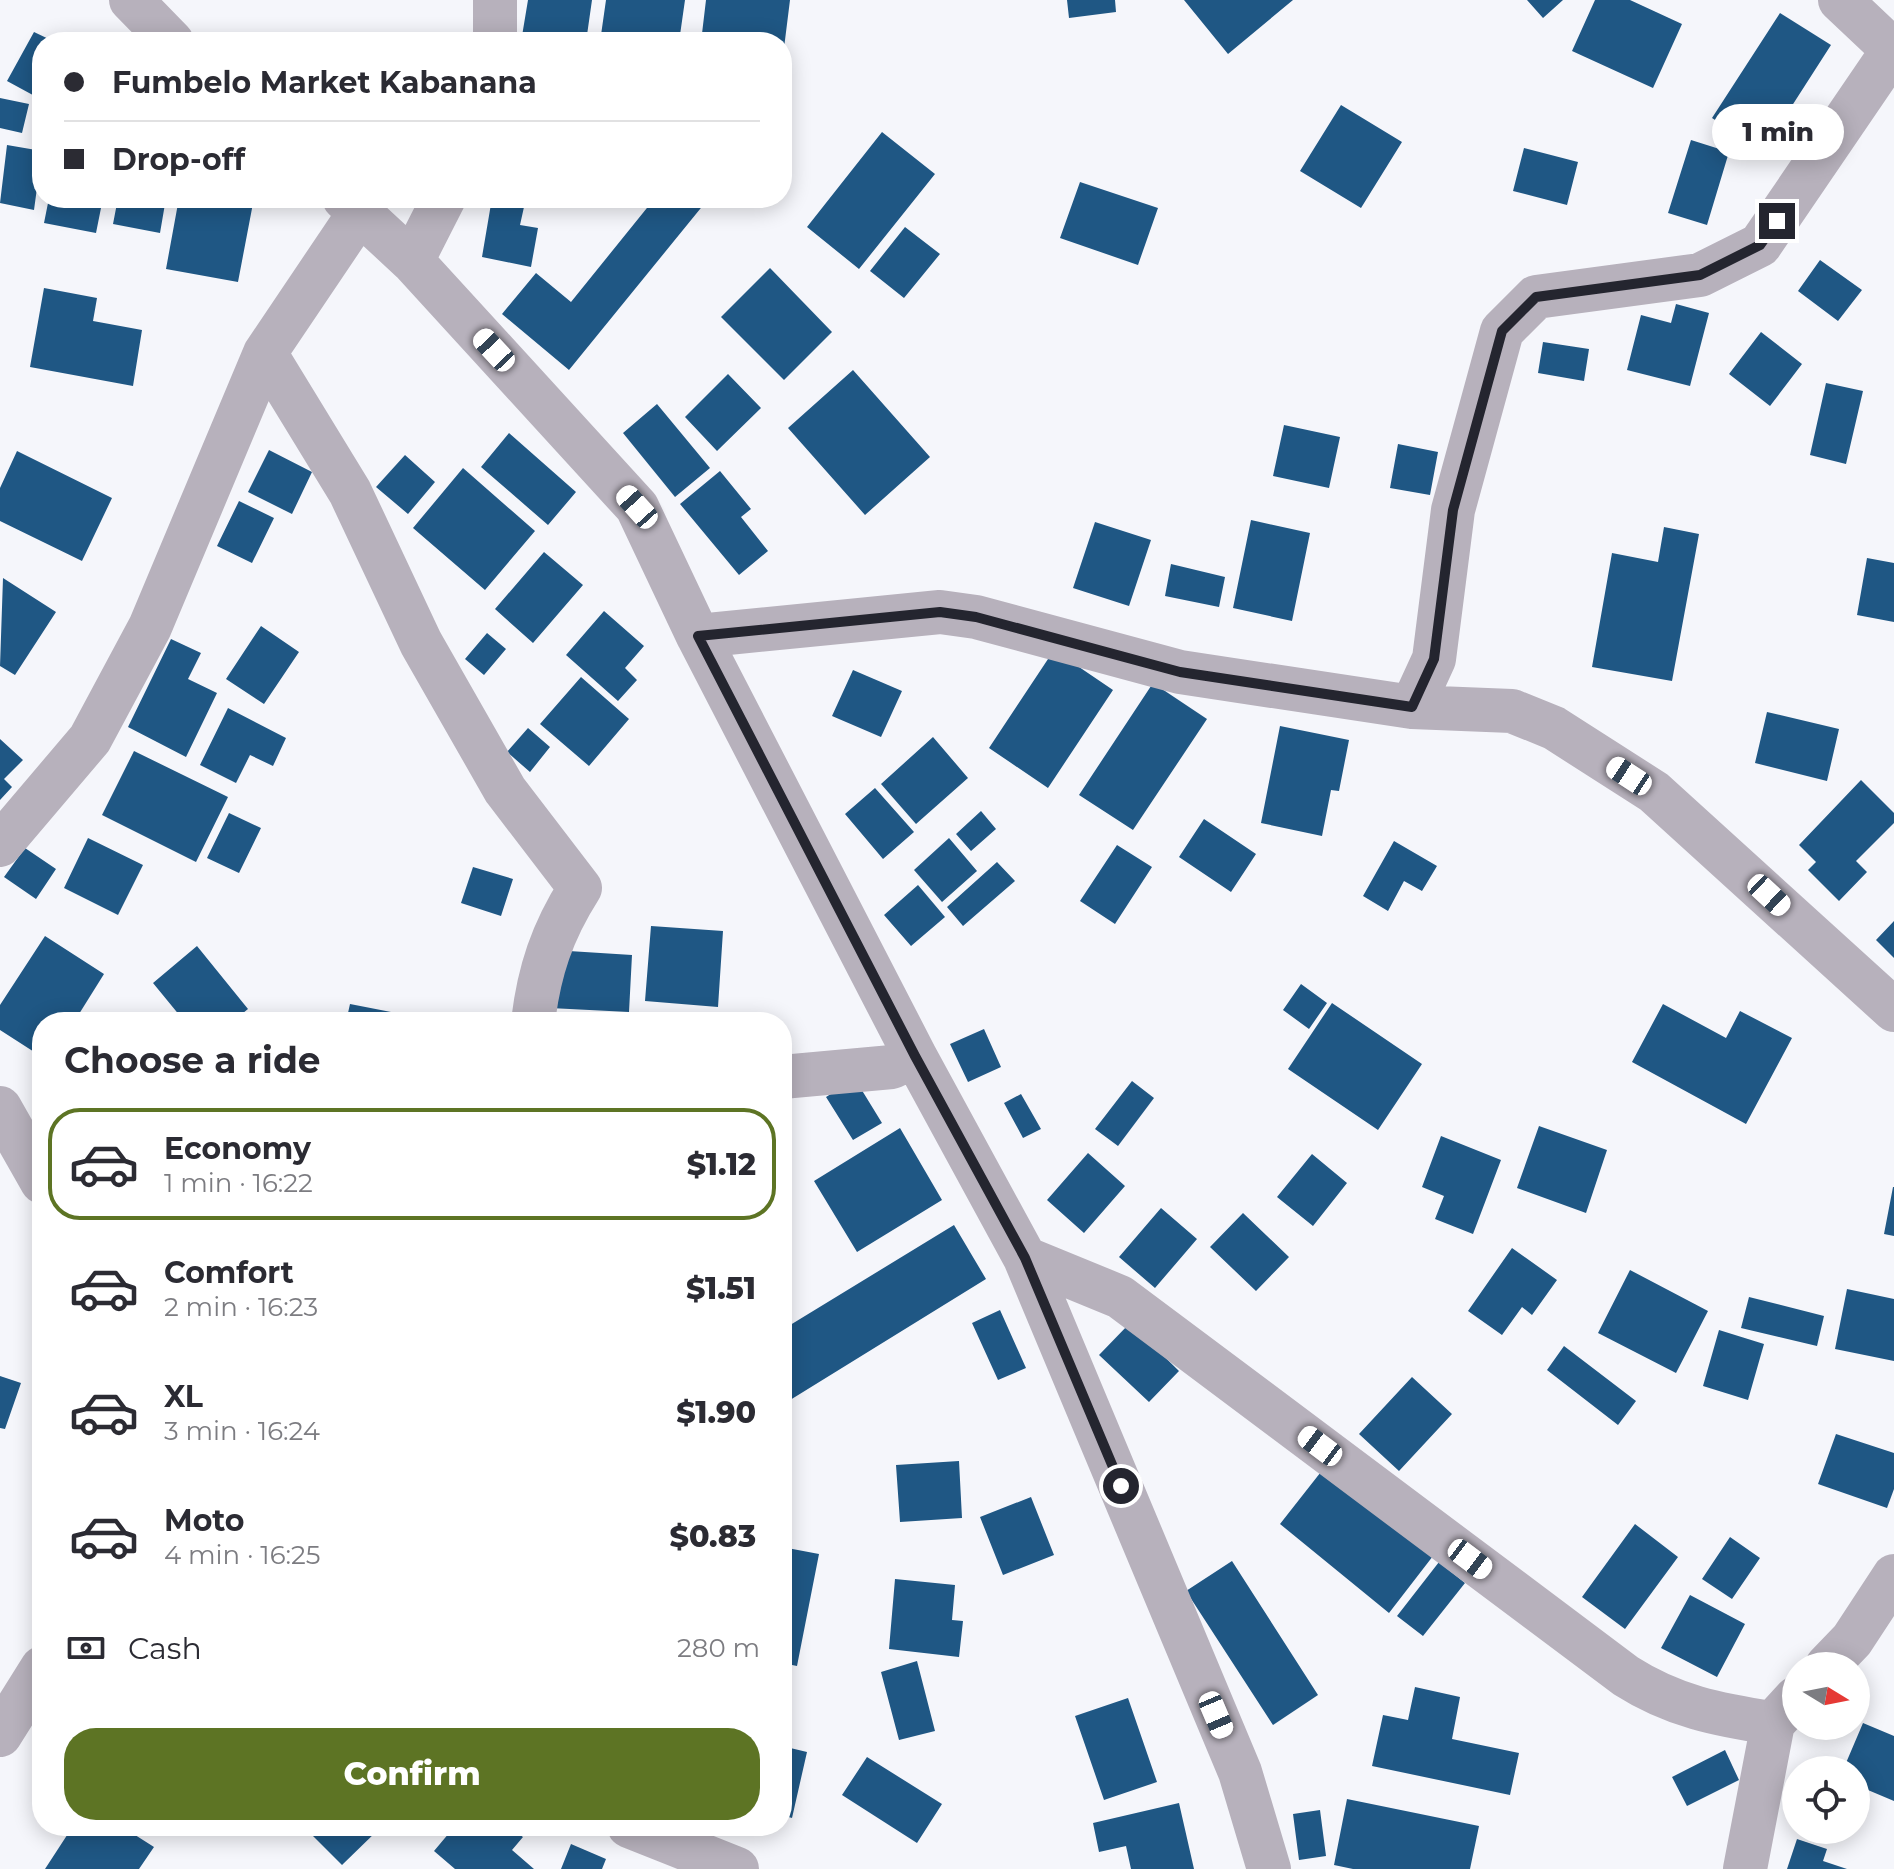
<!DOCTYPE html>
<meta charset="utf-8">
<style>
body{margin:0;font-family:Montserrat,sans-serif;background:#f7f7f7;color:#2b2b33;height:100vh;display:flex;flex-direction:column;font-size:30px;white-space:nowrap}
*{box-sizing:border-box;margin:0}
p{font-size:26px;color:#7c7c81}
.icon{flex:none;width:44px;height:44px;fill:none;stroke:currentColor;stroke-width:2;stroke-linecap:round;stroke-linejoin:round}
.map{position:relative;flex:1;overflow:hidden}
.details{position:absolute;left:32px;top:1012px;width:760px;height:824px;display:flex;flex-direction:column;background:#fff;border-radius:32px;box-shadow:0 4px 20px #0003}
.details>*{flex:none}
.hud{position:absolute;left:32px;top:32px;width:760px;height:176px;border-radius:32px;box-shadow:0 4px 20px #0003;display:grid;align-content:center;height:176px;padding:0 32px;background:#fff}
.needle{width:52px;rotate:100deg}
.controls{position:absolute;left:1782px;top:1652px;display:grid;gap:16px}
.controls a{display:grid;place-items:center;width:88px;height:88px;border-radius:50%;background:#fff;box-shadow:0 4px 20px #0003;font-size:40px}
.end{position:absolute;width:36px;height:36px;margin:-18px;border:10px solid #24252f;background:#fff;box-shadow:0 0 0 4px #fff}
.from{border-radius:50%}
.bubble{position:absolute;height:56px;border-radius:28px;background:#fff;box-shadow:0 4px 20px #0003;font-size:26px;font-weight:800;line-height:56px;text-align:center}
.car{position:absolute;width:24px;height:48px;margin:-24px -12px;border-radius:10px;box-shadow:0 0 6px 2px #0007;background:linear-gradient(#fff 24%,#345 0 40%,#fff 0 76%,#345 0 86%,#fff 0)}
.hud b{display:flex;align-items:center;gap:28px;height:76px;font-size:30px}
.hud b+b{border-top:2px solid #e1e1e2}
.hud i{width:20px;height:20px;background:#2b2b33}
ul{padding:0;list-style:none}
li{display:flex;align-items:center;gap:24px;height:112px;margin:0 16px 12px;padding:0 16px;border:4px solid transparent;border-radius:32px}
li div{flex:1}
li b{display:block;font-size:30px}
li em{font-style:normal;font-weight:800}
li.active{border-color:#5d7424}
li>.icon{width:72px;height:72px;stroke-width:1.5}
h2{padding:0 32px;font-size:36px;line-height:96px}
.pay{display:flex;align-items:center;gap:20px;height:88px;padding:0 32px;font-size:30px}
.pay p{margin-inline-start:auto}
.primary-button{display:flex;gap:16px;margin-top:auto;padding:16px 32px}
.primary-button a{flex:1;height:92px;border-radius:32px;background:#5d7424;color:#fff;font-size:32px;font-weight:800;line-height:92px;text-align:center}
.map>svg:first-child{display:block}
.building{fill:#1f5784}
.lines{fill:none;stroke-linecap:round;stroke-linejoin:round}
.minor{stroke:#b7b1bc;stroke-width:44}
.route{stroke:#24252f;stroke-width:10}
</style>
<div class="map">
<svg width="1894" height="1869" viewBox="0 0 1894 1869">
<rect width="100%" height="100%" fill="#f5f6fb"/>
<path class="building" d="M528 0H592L586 42H521Z
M606 0H685L679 42H600Z
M706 0H790L784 48 782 42H701Z
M1067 0H1115L1116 12 1069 18Z
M1184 0H1293L1228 54Z
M1527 0H1563L1543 18Z
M1595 0H1630L1682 24 1653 88 1572 51Z
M1780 13 1831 45 1763 151 1712 118Z
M34 32 55 42H42V100L7 81Z
M0 98 29 104 22 133 0 128Z
M1341 105 1402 142 1361 208 1300 171Z
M882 132 935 174 859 269 807 227Z
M1691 140 1729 152 1707 225 1668 213Z
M7 145 42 151 34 210 0 203Z
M1524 148 1578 162 1567 205 1513 191Z
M1080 182 1158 208 1138 265 1060 238Z
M49 198H103L96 233 44 223Z
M118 198H166L160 233 113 224Z
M179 198H254L238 282 166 269Z
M492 198H526L520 225 538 228 531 267 482 257Z
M655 198H709L569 370 502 314 536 273 571 302Z
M905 227 940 254 904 298 870 271Z
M1820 260 1862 290 1838 321 1798 291Z
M770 268 832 332 784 380 721 317Z
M44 288 97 298 93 321 142 330 133 386 30 367Z
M1676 304 1709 313 1690 386 1627 370 1641 315 1671 323Z
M1761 332 1802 364 1770 406 1729 374Z
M1543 342 1589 349 1584 381 1538 373Z
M853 370 930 457 865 515 788 428Z
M728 374 761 408 717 451 685 417Z
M1826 383 1863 391 1846 464 1810 455Z
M657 404 710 468 675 497 623 433Z
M1284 425 1340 437 1329 488 1273 476Z
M509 433 576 492 548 525 481 467Z
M1398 444 1438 452 1430 495 1390 488Z
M269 450 312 472 292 514 248 492Z
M17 451 112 498 82 561 0 521V488Z
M405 455 435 482 408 514 376 487Z
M463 468 535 531 485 590 413 528Z
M720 471 751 509 741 517 768 551 739 575 680 504Z
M239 501 274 518 252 563 217 546Z
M1251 520 1310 533 1292 621 1233 608Z
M1095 522 1151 540 1129 606 1073 588Z
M1664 527 1699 534 1672 681 1592 667 1612 553 1658 562Z
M544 552 583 585 533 643 495 609Z
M1867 558 1894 563V622L1857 615Z
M1171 564 1225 577 1219 607 1165 596Z
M3 578 56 612 15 675 0 666Z
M604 611 644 646 625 668 637 680 618 701 566 655Z
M261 626 299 652 264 704 226 679Z
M487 633 506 649 484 675 465 659Z
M171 639 201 653 188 679 217 693 186 757 128 727Z
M1054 650 1113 690 1048 788 989 748Z
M853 670 902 691 881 737 832 716Z
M581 677 629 719 589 766 540 724Z
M1153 683 1207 719 1133 830 1079 795Z
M228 708 286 738 273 766 250 755 236 783 200 765Z
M1767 712 1839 729 1827 781 1755 763Z
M1280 726 1349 740 1339 791 1331 790 1322 836 1261 823Z
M528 728 550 747 530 772 507 752Z
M933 737 968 778 916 824 881 784Z
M0 739 23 760 4 779 12 787 0 800Z
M134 751 228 797 196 862 102 815Z
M1861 780 1894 813V823L1856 861 1867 872 1839 901 1808 870 1816 862 1799 845Z
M875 788 914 832 883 859 845 814Z
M981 811 996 829 971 851 956 834Z
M229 813 261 828 239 873 207 858Z
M1204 819 1256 854 1231 892 1179 857Z
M88 838 143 865 118 915 64 888Z
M949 838 977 871 942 902 914 870Z
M1394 841 1437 866 1422 891 1404 881 1388 911 1363 896Z
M1117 845 1152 867 1115 924 1080 901Z
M25 848 56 869 36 899 4 877Z
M997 862 1015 881 963 926 947 907Z
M473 867 513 879 501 916 461 903Z
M918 885 945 917 911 946 884 915Z
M1894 921V958L1876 940Z
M651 926 723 931 718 1007 645 1001Z
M45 936 104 974 74 1022H42V1057L0 1030V1005Z
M197 946 248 1009 232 1022H185L153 983Z
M553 950 632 955 629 1012 550 1008Z
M1301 984 1327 1003 1309 1029 1283 1010Z
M1332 1003 1422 1064 1378 1130 1288 1069Z
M350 1004 391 1012 389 1022H346Z
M1663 1004 1726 1038 1740 1011 1792 1038 1746 1124 1632 1062Z
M984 1029 1001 1067 968 1082 950 1044Z
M855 1079 882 1123 853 1140 826 1097Z
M1132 1081 1154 1098 1118 1146 1095 1129Z
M1021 1094 1041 1129 1023 1138 1004 1103Z
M1539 1126 1607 1150 1586 1213 1517 1188Z
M900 1128 942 1200 857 1252 814 1181Z
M1441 1136 1501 1160 1473 1234 1435 1219 1444 1196 1422 1187Z
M1088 1153 1125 1186 1084 1233 1047 1200Z
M1312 1154 1347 1183 1313 1226 1277 1197Z
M1893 1187H1894V1236L1884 1234Z
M1161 1208 1197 1239 1155 1288 1119 1257Z
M1243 1213 1289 1257 1256 1291 1210 1247Z
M954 1225 986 1279 782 1405V1330Z
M1512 1248 1557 1280 1532 1315 1522 1307 1502 1335 1468 1311Z
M1630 1270 1708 1311 1676 1373 1598 1333Z
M1847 1289 1894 1299V1361L1835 1349Z
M1749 1297 1824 1316 1817 1346 1741 1328Z
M1000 1310 1026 1368 998 1380 972 1323Z
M1130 1323 1179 1371 1149 1402 1099 1355Z
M1719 1330 1764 1344 1748 1400 1703 1386Z
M1564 1346 1636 1401 1618 1425 1547 1370Z
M0 1376 21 1383 5 1429 0 1428Z
M1412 1377 1452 1414 1399 1471 1359 1434Z
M1836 1434 1894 1453V1489L1887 1508 1818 1484Z
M959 1461 962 1518 900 1522 896 1465Z
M1324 1468 1433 1556 1389 1613 1280 1524Z
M1031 1497 1054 1555 1003 1575 980 1517Z
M1635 1524 1678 1557 1625 1629 1582 1597Z
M1730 1537 1760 1558 1732 1599 1702 1579Z
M782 1547 819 1554 797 1666 782 1663Z
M1232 1561 1318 1695 1273 1725 1186 1591Z
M1439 1562 1465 1583 1423 1636 1397 1616Z
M895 1579 955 1585 952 1620 963 1621 959 1657 889 1649Z
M1690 1595 1745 1624 1717 1677 1661 1648Z
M917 1661 935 1731 899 1740 881 1672Z
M1415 1687 1460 1697 1452 1739 1519 1753 1510 1795 1372 1766 1383 1715 1408 1720Z
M1128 1698 1157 1782 1104 1800 1075 1716Z
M1863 1723 1894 1736V1801L1856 1785V1770H1843Z
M782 1746 807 1752 792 1818 782 1815Z
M1725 1750 1739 1780 1687 1806 1672 1777Z
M867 1757 942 1804 917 1843 842 1795Z
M1347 1799 1479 1826 1470 1869H1353L1334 1865Z
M1179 1803 1194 1869H1131L1126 1846 1099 1852 1093 1823Z
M1320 1810 1326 1856 1299 1860 1293 1814Z
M73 1826H121L154 1847 139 1869H45Z
M303 1826H377L379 1829 342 1865Z
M455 1826H508L523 1837 512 1850 534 1869H455L434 1851Z
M1797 1839 1827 1849 1823 1861 1847 1869H1787Z
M571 1844 606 1859 602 1869H561Z"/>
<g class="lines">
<path class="minor" d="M131 0 172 42
M495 42V0
M344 198 412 261 637 507 698 636 915 1056 1025 1258 1240 1772 1269 1869
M412 261 444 198
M265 353 350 492 421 643 505 790 580 888C552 932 539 971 533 1022
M698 636 940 612 976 617 1180 672 1412 707 1512 711 1554 728 1654 792 1894 1010
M1412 707 1434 659 1453 510 1502 331 1536 297 1700 275 1760 245 1893 50 1840 0
M0 845 90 739 150 627 265 353 360 212
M782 1077 892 1067 915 1056
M0 1108 42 1182
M1025 1258 1120 1297 1626 1676C1673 1706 1718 1715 1773 1723
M1827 1666 1852 1640 1894 1576
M0 1735 42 1668
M629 1826 737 1869
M1745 1869 1773 1723 1796 1698"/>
</g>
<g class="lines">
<path class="route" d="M1121 1486 1025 1258 915 1056 698 636 940 612 976 617 1180 672 1412 707 1434 659 1453 510 1502 331 1536 297 1700 275 1760 245 1777 221"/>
</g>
</svg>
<div class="controls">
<a><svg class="needle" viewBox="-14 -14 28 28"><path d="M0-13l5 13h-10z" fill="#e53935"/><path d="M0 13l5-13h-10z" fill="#7c7c81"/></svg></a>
<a><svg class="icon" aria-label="locate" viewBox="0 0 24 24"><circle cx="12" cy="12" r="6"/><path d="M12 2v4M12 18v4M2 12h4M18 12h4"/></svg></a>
</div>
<i class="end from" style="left:1121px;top:1486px"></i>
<i class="end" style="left:1777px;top:221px"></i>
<div class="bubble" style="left:1712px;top:104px;width:132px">1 min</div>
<i class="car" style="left:494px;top:350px;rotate:317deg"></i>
<i class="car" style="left:637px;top:507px;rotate:318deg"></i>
<i class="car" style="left:1629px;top:776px;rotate:303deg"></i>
<i class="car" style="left:1769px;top:895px;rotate:133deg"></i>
<i class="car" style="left:1320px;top:1446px;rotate:307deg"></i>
<i class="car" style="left:1470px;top:1559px;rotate:127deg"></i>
<i class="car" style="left:1216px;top:1715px;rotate:157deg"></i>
<div class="hud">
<b><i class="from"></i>Fumbelo Market Kabanana</b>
<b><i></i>Drop-off</b>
</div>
<section class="details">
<h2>Choose a ride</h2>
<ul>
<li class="active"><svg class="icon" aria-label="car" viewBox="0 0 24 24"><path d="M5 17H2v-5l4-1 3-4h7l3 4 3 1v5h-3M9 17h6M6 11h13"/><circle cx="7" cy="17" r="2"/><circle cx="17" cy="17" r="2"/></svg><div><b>Economy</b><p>1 min · 16:22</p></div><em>$1.12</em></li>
<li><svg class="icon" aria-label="car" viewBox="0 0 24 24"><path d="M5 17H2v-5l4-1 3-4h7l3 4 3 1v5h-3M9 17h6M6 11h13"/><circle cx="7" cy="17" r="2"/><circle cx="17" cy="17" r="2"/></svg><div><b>Comfort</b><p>2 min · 16:23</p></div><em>$1.51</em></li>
<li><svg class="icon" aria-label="car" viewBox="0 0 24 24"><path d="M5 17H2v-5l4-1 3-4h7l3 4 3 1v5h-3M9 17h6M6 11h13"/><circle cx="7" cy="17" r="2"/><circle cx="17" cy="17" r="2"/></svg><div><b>XL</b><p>3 min · 16:24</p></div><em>$1.90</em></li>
<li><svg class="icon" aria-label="car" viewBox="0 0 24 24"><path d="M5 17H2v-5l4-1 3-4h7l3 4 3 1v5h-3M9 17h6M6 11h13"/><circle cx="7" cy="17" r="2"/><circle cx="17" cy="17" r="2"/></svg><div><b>Moto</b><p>4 min · 16:25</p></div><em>$0.83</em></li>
</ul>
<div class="pay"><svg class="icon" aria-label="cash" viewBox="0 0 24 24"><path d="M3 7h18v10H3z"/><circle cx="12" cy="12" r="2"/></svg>Cash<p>280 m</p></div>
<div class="primary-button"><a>Confirm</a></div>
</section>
</div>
